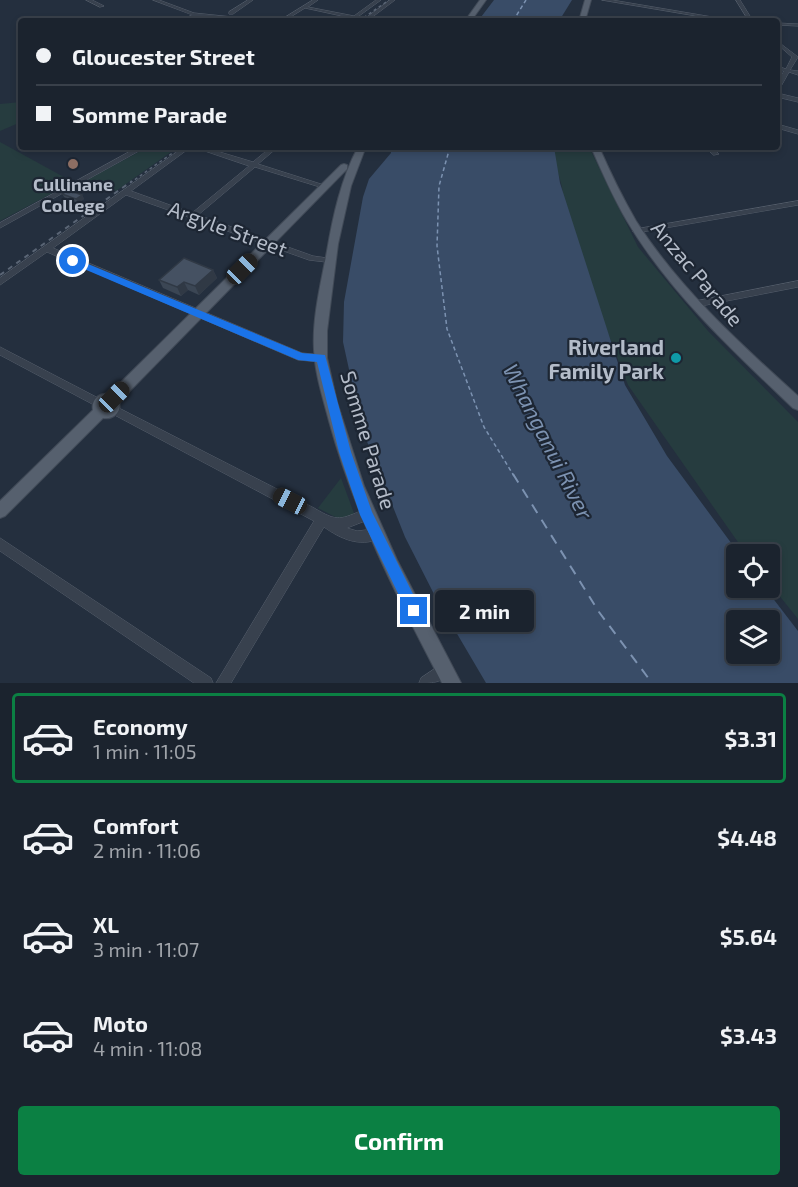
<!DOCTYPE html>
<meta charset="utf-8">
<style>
body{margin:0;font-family:"Exo 2",sans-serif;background:#282f3a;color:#f1f3f6;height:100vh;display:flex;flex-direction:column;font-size:22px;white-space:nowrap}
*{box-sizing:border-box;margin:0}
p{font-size:20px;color:#a0a4aa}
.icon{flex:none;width:33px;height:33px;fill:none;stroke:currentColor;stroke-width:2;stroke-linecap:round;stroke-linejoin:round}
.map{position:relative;height:683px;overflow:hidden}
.details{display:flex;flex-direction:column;background:#1b232e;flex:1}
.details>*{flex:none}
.hud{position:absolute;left:18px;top:18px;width:762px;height:132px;border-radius:6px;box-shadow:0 3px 9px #0003,0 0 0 2px #39404a;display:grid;align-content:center;height:132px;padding:0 18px;background:#1b232e}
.buttons{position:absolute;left:726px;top:544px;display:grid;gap:12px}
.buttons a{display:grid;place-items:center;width:54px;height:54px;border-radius:6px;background:#1b232e;box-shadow:0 3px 9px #0003,0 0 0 2px #39404a;font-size:30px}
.end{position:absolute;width:27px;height:27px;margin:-14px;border:8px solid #1a73e8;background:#fff;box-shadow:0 0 0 3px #fff}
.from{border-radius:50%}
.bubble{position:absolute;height:42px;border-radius:6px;background:#1b232e;box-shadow:0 3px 9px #0003,0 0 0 2px #39404a;font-size:20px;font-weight:700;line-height:42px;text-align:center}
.car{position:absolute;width:18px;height:36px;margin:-18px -9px;border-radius:8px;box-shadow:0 0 4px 2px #0007;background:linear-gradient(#222 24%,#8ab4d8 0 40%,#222 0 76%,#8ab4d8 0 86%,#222 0)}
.hud b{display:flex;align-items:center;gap:21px;height:57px;font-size:22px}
.hud b+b{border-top:2px solid #39404a}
.hud i{width:15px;height:15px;background:#f1f3f6}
ul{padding:10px 0 0;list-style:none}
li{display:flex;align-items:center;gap:18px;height:90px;margin:0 12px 9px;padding:0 6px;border:3px solid transparent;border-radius:6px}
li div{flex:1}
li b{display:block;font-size:22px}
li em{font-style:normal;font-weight:700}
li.on{border-color:#0b8043}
li>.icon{width:54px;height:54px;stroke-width:1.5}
.button{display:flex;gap:12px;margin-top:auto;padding:12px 18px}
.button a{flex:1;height:69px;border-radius:6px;background:#0b8043;color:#fff;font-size:24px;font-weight:700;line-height:69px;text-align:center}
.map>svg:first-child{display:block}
.green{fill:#263c3f}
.water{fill:#394c67;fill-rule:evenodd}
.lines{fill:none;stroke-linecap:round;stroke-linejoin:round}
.ferry-far1{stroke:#7c92b1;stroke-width:1.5;stroke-dasharray:4 3;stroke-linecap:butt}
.ferry{stroke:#7c92b1;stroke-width:2;stroke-dasharray:10 8;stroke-linecap:butt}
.minor-casing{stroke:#565f6c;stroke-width:1}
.major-casing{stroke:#414a57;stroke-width:2}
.minor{fill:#38414e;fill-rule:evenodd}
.major{fill:#56606e;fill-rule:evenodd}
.rail-far1{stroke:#5a6575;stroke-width:1.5;stroke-dasharray:3 3;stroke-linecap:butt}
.rail{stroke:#5a6575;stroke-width:2;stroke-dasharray:5 5;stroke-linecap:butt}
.wall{fill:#3b4654}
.shaded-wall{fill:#303945}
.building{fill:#455162;stroke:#303945;stroke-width:1.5}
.route{fill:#1a73e8}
.education-dot{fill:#8d6e63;stroke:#1d2633;stroke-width:2}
.culture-dot{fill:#0f9aa8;stroke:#1d2633;stroke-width:2}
.labels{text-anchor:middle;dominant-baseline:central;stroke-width:4.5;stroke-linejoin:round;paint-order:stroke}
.far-poi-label{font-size:18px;font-weight:bold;fill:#b4bcc9;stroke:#1d2633}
.street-label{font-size:21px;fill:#b4bcc9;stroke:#1d2633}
.poi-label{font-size:21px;font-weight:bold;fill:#b4bcc9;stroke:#1d2633;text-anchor:end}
.water-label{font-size:22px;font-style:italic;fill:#7c92b1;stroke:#1d2633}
</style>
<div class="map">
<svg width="798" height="683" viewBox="0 0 798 683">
<rect width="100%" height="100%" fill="#242f3e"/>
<path class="green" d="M21 102V122L0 131V104Z
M0 142 73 182 0 221Z
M148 147H178L116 191 87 180Z
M551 147H589L638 247 708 331 798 422V619L770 584V555H747L628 385 567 228 562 187Z
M341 478 355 516 337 518 318 508Z"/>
<path class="water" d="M494 0H572L559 21H478Z
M391 147H554L560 183 625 385 667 456 740 555H736V588H765L798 631V683H486L436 598 405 537 362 429 343 342 344 302 363 197 369 179 391 153ZM736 621H770V654H736Z"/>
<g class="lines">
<path class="ferry-far1" d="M513 21 526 0
M450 147 439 186 437 246 447 329 484 427 514 476"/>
<path class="ferry" d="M513 474 599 612 652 683"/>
<defs>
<path id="minor" d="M86 0H92L104 6 100 7Z
M153 0H159L194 13 233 17 231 18 199 16 184 21H178L192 15Z
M248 0H253L233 14H229V12Z
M313 0H318L308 7 354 16 376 0H381L352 21 349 20 351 18 305 8 284 21H279Z
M390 0H395L367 21H362Z
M602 0H612L736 21H726Z
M736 0H740L753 21H749Z
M583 17 596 20V21L581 19Z
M777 23 798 24V26L777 25Z
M777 41 798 57 790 70 798 71V75L789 72 780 88 777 90V83L784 71 777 70V66L786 69 792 57 777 44Z
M777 93 798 98V102L777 97Z
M777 124 798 130V134L777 128Z
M138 147H146L0 228V223Z
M184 147H191L131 191 192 213 249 166 193 147H203L253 162 271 147H278L258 164 327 186V188H323L255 167 198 215 313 256 334 259 335 261 334 263 309 260 126 195 53 248 302 353 324 355 326 358 324 361 321 362 298 360 47 252 0 285V278Z
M705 147H712L719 154 714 155Z
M798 201V205L636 233 632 231 636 229Z
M798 281V287L696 307 692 304 696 301Z
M0 347 102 400 104 403 102 406 99 407 96 406 0 355Z
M111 404 314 508C339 523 340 519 366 509L370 511 372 515 370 519 347 528 357 531 375 529 379 531 381 535 379 539C359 547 341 539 324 527L231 683H216L314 521 107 411 106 408 107 405Z
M0 538 211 678 213 683H194L0 551Z
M445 662 450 664 452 669C445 683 433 683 419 683L421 678Z"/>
<path id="major" d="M480 0H486L471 21H465Z
M585 0H591L585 21H579Z
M358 147 365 149 351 186 338 244 327 331V358L337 402 364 486 397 560 461 683H442C398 599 354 513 329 421 323 398 315 374 314 350 312 318 321 283 327 251 333 216 341 179 358 147Z
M591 147H599C610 172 622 197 636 221 679 288 739 343 798 396V410L793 408C733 351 670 293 627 221 613 197 602 172 591 147Z
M344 164 347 165V169L119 402C122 412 113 420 103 418L5 516 0 518V501L93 410C91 400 99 392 109 394L341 165Z"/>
</defs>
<use href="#minor" class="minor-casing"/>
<use href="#major" class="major-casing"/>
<use href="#minor" class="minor"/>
<use href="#major" class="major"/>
<path class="rail-far1" d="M359 21 389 0
M130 183 181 147"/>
<path class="rail" d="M0 275 132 181"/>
</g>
<path class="wall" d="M62 194 82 195 84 199 78 203 65 198Z
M213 270 217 278 199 295 188 290 181 296 163 288 159 280Z"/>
<path class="shaded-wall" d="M113 147H132L115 150Z
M82 195 84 199 78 203 76 199Z
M213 270 217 278 199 295 195 286Z
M184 282 188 290 181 296 177 287Z"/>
<path class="building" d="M68 190 82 195 76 199 62 194Z
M184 258 213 270 195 286 184 282 177 287 159 280Z"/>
<path class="route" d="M70 259H76L302 353 325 355 351 452 372 512 419 606V616H409L360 515 339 452 317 362 298 360 70 263Z"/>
<circle class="education-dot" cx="73" cy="164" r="6"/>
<circle class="culture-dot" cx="676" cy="358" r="6"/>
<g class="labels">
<g class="far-poi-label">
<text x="73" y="184">Cullinane<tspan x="73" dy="21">College</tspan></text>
</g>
<g class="street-label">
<text transform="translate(228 228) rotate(20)">Argyle Street</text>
<text transform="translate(698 273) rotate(50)">Anzac Parade</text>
<text transform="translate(369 440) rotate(73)">Somme Parade</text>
</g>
<g class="poi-label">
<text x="664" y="346">Riverland<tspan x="664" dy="24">Family Park</tspan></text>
</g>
<g class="water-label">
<text transform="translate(549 441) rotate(63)">Whanganui River</text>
</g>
</g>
</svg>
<div class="buttons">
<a><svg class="icon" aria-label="locate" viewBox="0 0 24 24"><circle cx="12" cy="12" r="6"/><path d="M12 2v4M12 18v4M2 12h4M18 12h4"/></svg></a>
<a><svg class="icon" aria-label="layers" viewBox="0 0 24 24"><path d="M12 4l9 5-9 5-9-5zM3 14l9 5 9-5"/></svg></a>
</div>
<i class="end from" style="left:73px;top:261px"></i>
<i class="end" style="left:414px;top:611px"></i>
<div class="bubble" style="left:435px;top:590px;width:99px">2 min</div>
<i class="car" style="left:242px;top:269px;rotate:45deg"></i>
<i class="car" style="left:114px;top:397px;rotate:45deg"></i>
<i class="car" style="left:290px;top:501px;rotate:297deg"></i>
<div class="hud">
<b><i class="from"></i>Gloucester Street</b>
<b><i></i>Somme Parade</b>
</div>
</div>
<section class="details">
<ul>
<li class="on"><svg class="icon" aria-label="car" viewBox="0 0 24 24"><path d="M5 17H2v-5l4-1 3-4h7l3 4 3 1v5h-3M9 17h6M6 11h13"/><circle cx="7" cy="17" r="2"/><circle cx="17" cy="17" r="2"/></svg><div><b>Economy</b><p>1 min · 11:05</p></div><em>$3.31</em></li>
<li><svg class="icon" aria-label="car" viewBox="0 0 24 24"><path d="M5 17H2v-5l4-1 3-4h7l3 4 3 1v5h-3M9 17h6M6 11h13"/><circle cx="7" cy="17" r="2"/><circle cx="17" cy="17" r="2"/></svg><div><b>Comfort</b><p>2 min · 11:06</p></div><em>$4.48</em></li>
<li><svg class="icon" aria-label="car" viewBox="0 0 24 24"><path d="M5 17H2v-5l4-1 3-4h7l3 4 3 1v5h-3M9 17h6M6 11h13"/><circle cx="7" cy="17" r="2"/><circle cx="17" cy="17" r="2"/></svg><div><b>XL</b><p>3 min · 11:07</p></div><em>$5.64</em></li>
<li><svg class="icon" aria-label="car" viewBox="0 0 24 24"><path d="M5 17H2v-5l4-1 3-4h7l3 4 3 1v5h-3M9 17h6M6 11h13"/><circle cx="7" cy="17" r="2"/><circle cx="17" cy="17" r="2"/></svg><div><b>Moto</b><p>4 min · 11:08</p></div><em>$3.43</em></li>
</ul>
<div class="button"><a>Confirm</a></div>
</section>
